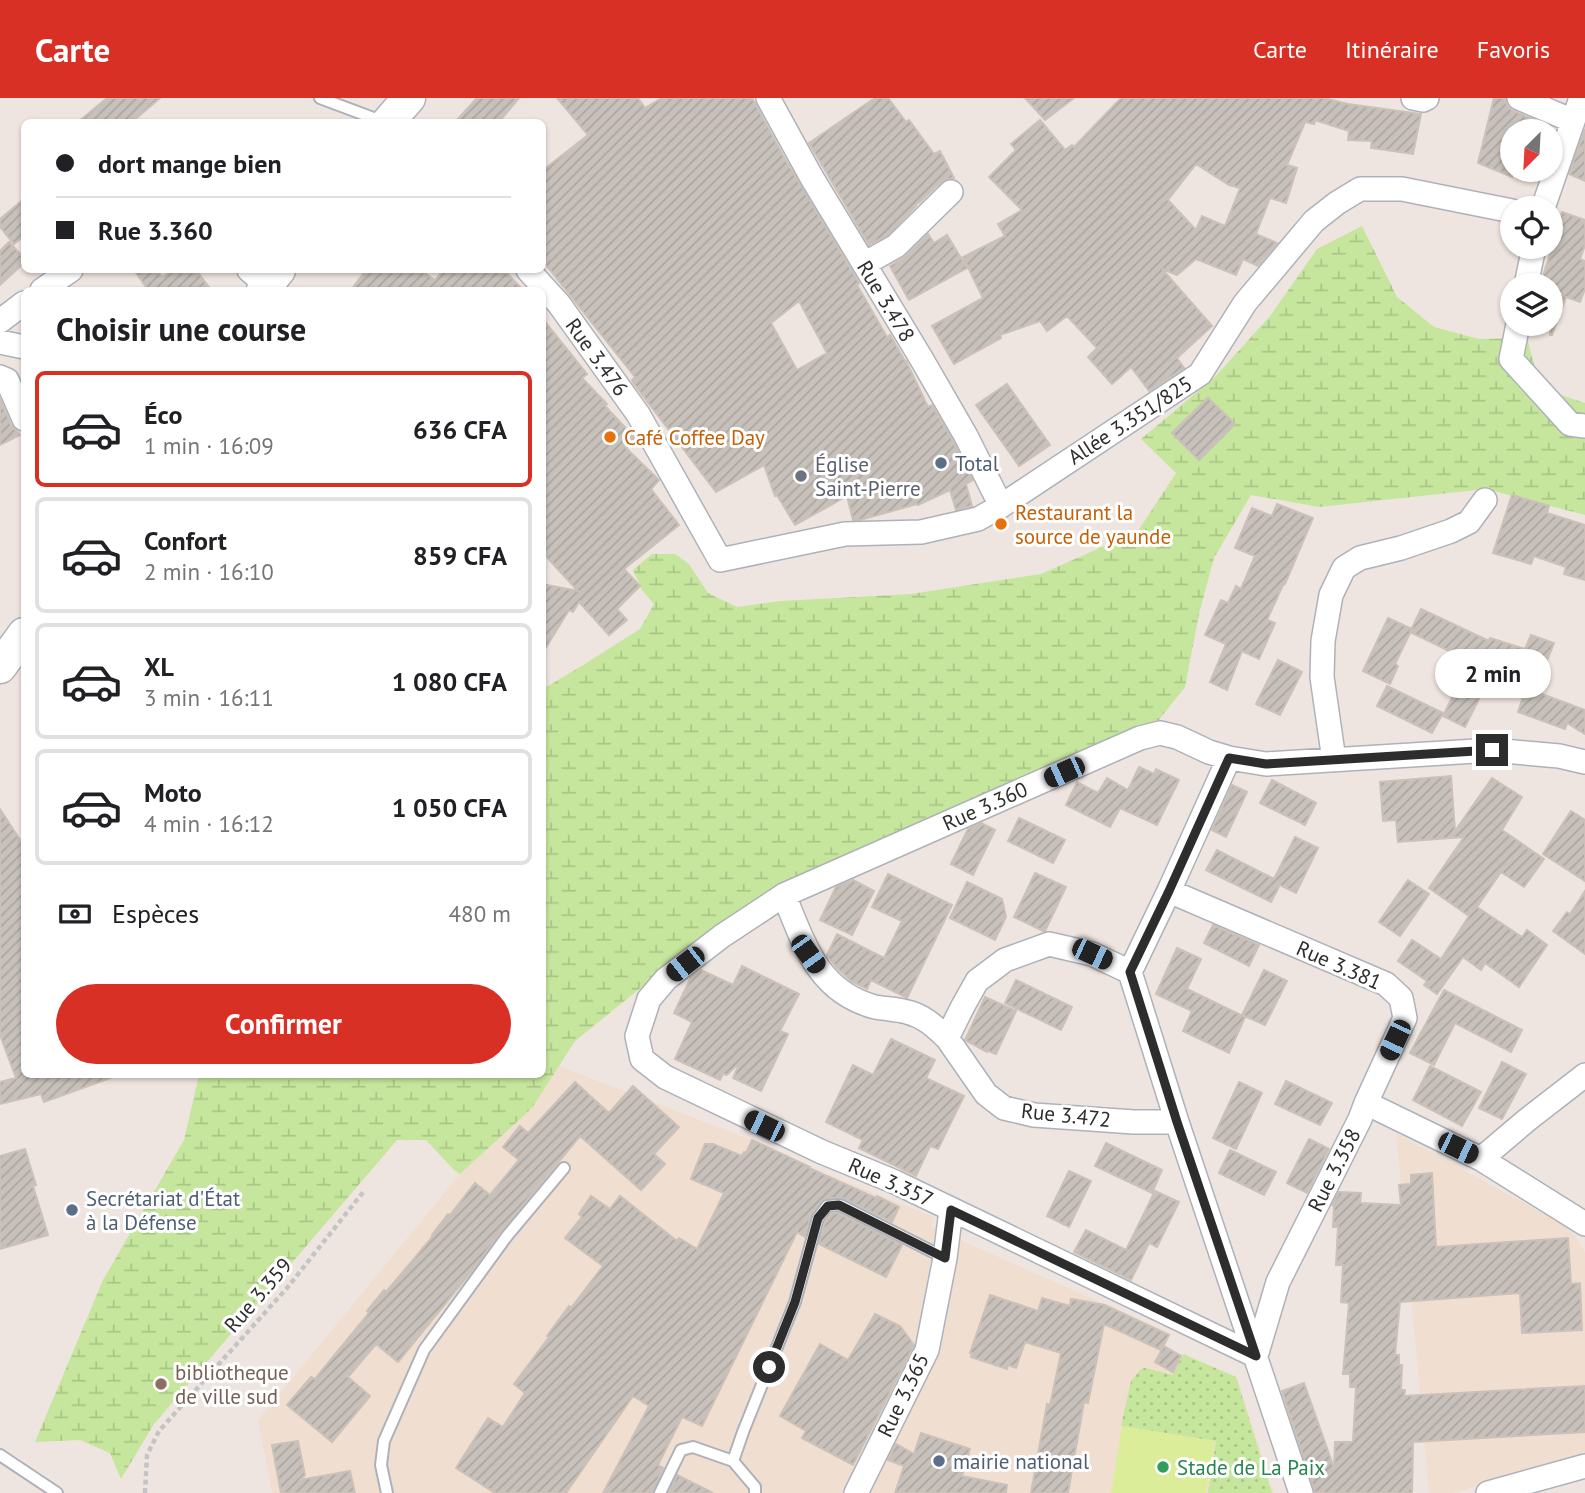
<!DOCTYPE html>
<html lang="fr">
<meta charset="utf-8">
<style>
body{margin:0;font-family:"PT Sans",sans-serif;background:#f2f2f2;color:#202124;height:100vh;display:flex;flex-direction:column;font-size:26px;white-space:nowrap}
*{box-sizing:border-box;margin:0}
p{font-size:23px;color:#757577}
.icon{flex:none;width:38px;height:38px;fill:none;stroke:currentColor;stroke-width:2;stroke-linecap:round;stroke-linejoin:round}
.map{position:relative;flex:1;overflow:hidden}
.details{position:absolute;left:21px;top:189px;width:525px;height:791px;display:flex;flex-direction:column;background:#fff;border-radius:10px;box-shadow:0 2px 5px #0004}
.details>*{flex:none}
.top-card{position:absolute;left:21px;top:21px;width:525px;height:154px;border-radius:10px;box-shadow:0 2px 5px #0004;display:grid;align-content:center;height:154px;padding:0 35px;background:#fff}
.needle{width:46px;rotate:204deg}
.controls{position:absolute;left:1500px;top:21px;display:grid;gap:14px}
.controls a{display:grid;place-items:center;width:63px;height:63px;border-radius:50%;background:#fff;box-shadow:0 2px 5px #0004;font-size:35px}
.end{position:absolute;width:32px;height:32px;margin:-16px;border:9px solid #2d2d2d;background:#fff;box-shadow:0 0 0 4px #fff}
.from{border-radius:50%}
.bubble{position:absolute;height:49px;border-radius:24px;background:#fff;box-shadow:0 2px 5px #0004;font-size:23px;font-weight:700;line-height:49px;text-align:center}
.car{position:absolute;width:21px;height:42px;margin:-21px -10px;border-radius:9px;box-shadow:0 0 5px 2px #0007;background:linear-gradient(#222 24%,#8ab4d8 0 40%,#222 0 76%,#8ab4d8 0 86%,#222 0)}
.top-card b{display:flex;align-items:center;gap:24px;height:66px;font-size:26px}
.top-card b+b{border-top:2px solid #e0e0e0}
.top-card i{width:18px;height:18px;background:#202124}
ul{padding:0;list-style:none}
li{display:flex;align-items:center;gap:21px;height:116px;margin:0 14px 10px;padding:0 21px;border:4px solid #e0e0e0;border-radius:10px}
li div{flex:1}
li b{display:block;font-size:26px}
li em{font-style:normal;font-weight:700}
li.on{border-color:#d93025}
li>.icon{width:63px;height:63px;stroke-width:1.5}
h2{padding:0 35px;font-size:32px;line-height:84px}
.pay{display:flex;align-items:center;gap:18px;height:77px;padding:0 35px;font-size:26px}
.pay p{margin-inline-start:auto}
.button{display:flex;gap:14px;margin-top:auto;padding:14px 35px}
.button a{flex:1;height:80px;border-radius:42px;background:#d93025;color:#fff;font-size:28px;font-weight:700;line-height:80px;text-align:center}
header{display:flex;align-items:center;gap:42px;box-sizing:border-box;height:98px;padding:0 35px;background:#d93025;color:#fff}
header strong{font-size:33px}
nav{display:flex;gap:38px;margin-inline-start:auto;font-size:24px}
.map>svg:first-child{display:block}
.education{fill:#f0dfd0}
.green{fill:url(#green-dots)}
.wetland{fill:url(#wetland-marsh)}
.pitch{fill:#dbed98}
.building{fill:url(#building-hatch);stroke:#cbc1b9;stroke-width:2;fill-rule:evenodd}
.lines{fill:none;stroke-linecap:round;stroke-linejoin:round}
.service-casing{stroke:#adb2ba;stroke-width:14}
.minor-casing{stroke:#adb2ba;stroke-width:26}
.secondary-casing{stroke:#adb2ba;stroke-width:35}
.path{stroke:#c4c4c4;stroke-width:4.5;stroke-dasharray:5 3.5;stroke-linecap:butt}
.service{stroke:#fff;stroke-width:10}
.minor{stroke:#fff;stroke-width:23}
.secondary{stroke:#fff;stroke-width:32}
.route{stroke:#2d2d2d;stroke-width:9}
.food-dot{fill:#e8710a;stroke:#fff;stroke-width:2.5}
.service-dot{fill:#5c6f8a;stroke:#fff;stroke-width:2.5}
.worship-dot{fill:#6b7280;stroke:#fff;stroke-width:2.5}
.education-dot{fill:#8d6e63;stroke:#fff;stroke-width:2.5}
.leisure-dot{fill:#2e9e5b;stroke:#fff;stroke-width:2.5}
.labels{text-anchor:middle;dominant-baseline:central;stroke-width:6;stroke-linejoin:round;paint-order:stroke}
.street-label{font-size:21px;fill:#2d2d2d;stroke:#fff}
.food-label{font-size:21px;fill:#c56008;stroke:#fff;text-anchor:start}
.service-label{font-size:21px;fill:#4e5e75;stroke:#fff;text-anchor:start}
.worship-label{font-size:21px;fill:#5b616d;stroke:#fff;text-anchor:start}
.education-label{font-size:21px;fill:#785e54;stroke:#fff;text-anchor:start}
.leisure-label{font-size:21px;fill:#27864d;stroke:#fff;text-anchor:start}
</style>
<header>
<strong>Carte</strong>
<nav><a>Carte</a><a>Itinéraire</a><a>Favoris</a></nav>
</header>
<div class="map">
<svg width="1585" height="1395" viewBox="0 0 1585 1395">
<defs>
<pattern id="green-dots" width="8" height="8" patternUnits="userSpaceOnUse" patternTransform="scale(1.75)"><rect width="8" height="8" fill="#c5e69c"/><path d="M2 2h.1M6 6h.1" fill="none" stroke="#aac687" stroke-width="1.8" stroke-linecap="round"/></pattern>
<pattern id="wetland-marsh" width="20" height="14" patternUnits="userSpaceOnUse" patternTransform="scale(1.75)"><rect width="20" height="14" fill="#c5e69c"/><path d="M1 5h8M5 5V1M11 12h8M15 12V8" fill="none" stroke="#aac687"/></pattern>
<pattern id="building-hatch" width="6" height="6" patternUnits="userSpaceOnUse" patternTransform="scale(1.75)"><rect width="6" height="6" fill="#c8c1bb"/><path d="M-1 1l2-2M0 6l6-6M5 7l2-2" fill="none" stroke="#aca6a1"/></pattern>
</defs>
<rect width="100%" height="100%" fill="#efe5e0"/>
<path class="education" d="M559 968 752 1042 810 1069 934 1119 931 1129 1170 1235 1165 1249 1181 1258 1237 1279 1274 1395H272L258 1322 460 1076 532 1010Z
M1396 1035 1559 1124 1573 1135 1585 1154V1357L1453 1395H1429Z"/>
<path class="green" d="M1183 1256 1236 1279 1272 1395H1208L1216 1343 1121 1328 1131 1283 1141 1271 1145 1270 1173 1277Z"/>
<path class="wetland" d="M1362 128 1397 199 1434 229 1479 241 1527 240 1537 277 1549 293 1585 305V417L1486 391 1319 409 1251 397 1214 460 1199 516 1185 589 1158 623 1099 657 754 805 648 884 575 943 532 1010 460 1076 454 1072 426 1042H397L154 1326 121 1381 110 1355 80 1342 35 1344 103 1182 184 1042 199 977 542 976 543 590 550 587 583 567 640 531 654 506 642 492 633 472 652 456H675L689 466 708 495 737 509 781 503 911 496 1041 476 1138 433 1176 375 1141 341 1215 279 1270 218 1317 151Z"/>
<path class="pitch" d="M1122 1328 1215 1343 1206 1395H1111Z"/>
<path class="building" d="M107 0H160L132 24H78Z
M477 0H519L499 24H455Z
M557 0H638L645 10 662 0H752L785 61 859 185 857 187 887 239 890 237 905 263H906L907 265 928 309 932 307 954 345 973 382 966 386 972 408 956 412 950 392 918 407 917 406 860 422H853L847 398 795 427 777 397 775 398 764 367 716 394 634 286 632 282 635 279 542 162V73L588 37ZM799 203 827 255 797 272 771 225Z
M875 0H888L906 24 909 22 934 56 940 53 954 80 947 81 941 84 920 104 915 107 916 108 888 137 869 147 809 45Z
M1025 0H1074L1045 22Z
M1121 0H1324L1348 6 1421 16 1413 56 1371 50 1372 43 1348 42 1349 33 1315 22 1314 26 1305 24 1287 67 1297 70 1286 105 1270 100 1256 136 1277 145 1258 168 1243 161 1236 177 1196 161 1177 177 1162 171 1212 228 1177 260 1184 270 1149 293 1131 269 1112 286 1088 259 1097 250 1067 218 1047 233 1040 223 1000 237 1001 240 954 266 932 228 983 200 963 159 1005 138 998 126 1022 112 989 79 1016 52 1011 46 1040 22 1065 52 1072 47 1074 49ZM1196 66 1229 87 1240 90 1225 128 1202 118 1196 132 1168 102Z
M1494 0H1505L1507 8 1513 13 1549 28 1547 33H1512V79L1478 65Z
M1585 31V83L1569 76Z
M24 101V138L14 146 0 129V121Z
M1562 114 1585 122V147L1580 161 1585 163V191L1580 204 1566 199 1552 237H1550V187H1540L1555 141 1553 140Z
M928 136 934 145 947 137 967 170 909 202 890 168 906 158Z
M9 144 24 160V165L0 187V153Z
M134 172H157L162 179 175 172H196L211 192H141L146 189Z
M366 172H420L435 182 444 172H504L523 192H351Z
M542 220 587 276 582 280 607 306 605 308 636 341 626 350 659 382 651 391 679 427 624 471 640 488 617 511 627 522 609 537 579 504 573 514 569 512 542 556V486L578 493 542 454Z
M1007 286 1050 347 1019 368 976 307Z
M1208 300 1235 326 1199 362 1172 335Z
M0 301 11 327 20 337 0 347Z
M1512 397 1549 408 1547 415 1585 427V482L1564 476 1566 469 1534 458 1531 466 1493 455Z
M1277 406 1313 420 1285 486 1284 485 1267 522 1275 525 1259 561 1242 553 1227 592 1210 584 1226 546 1205 537 1221 502 1228 505 1236 488 1241 491 1255 458 1235 450 1252 410 1272 418Z
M1421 511 1489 543 1490 540 1525 551 1531 537 1554 545 1536 590 1493 573 1465 629 1443 618 1470 563 1410 534Z
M1388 520 1412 531 1395 566 1398 568 1390 586 1363 573Z
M1278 562 1302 574 1280 617 1256 606Z
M1387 588 1443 615 1432 635 1377 608Z
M1526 590 1585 612V636L1567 625 1565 631 1518 614Z
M1139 669 1154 676 1156 671 1179 682 1157 727 1120 710 1110 729 1066 707 1077 684 1098 695 1107 680 1128 692Z
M1451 678 1455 733 1492 680 1522 699 1502 732 1544 761 1524 789 1501 774 1477 809 1522 839 1527 832 1547 847 1519 889 1485 865 1481 872 1463 859 1437 896 1424 887 1427 883 1398 863 1412 842 1441 861 1469 818 1429 790 1464 739 1398 744 1396 722 1383 723 1380 684Z
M1272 682 1316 705 1305 727 1260 705Z
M1232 687 1247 694 1226 739 1212 732Z
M0 711 24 748V978L32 976H113V979L44 1004 41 996 0 1006V984L16 980 0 937Z
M1571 713 1585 722V783L1543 756Z
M1019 720 1065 742 1053 765 1008 743Z
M981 725 995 732 973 777 951 766 968 731Z
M1295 739 1318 750 1296 795 1280 787 1271 804 1206 772 1217 752 1274 781Z
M1035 775 1066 789 1045 833H1043L1014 819Z
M888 776 952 807 907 900 871 882 867 891 851 883 837 870 827 857 837 836 884 860 902 823 872 809Z
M853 782 874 793 852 837 820 822 836 789Z
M1408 782 1429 796 1400 838 1379 824Z
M967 784 1002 801 1006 819 995 842 950 820Z
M1585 793V856L1553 833 1567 814 1570 816Z
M1213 827 1259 847 1249 868 1204 845Z
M1177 850 1201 861 1187 891 1245 919 1229 955 1183 933 1192 913 1156 896Z
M742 868 799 896 780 933 788 936 761 993 733 980 740 964 727 977 723 976 720 982 675 961 692 924 674 915 691 879 701 872 733 887Z
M1264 872 1287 883 1265 927 1242 917Z
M1016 882 1072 909 1061 932 1005 905Z
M1444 892 1522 932 1511 954 1455 925 1434 967 1410 955Z
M985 899 1016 913 996 956 988 953 987 954 965 942Z
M891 941 935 962 926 980 964 998 938 1051 930 1048 916 1078 859 1050 863 1042 826 1024 853 967 873 977Z
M1502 964 1526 976 1502 1021 1479 1010Z
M1430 968 1481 994 1462 1028 1413 1002Z
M1286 983 1332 1005 1320 1027 1275 1006Z
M575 984 609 1015 633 988 679 1029 654 1056 665 1066 641 1092 580 1038 501 1133 471 1174 398 1264 376 1246 348 1279 370 1298 332 1344 287 1307 311 1279 315 1281 369 1215 367 1213 384 1192 386 1194 433 1138 432 1137 448 1116 450 1117 475 1085 490 1097 519 1062 503 1049 520 1028 528 1035Z
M1239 984 1262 995 1236 1051 1213 1040Z
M1309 1041 1329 1051 1307 1095 1287 1085Z
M752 1042 810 1069 809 1070 876 1100 877 1098 899 1109 892 1124 843 1100H826L821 1103 811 1117 805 1139 797 1134 702 1328 682 1319 658 1367 663 1370 652 1395H603L649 1308 633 1298 566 1395H495L456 1370 488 1320 503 1329 525 1295 514 1286 549 1239 547 1238 569 1208 571 1210 603 1168 565 1140 582 1119 579 1116 591 1098 610 1111 620 1098 677 1143 679 1140 697 1151 724 1095 691 1081 705 1046H713L742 1058 744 1054 746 1055Z
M1106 1045 1162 1072 1152 1095 1095 1068Z
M25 1051 36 1087 33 1088 48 1137 0 1151V1058Z
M1230 1052 1276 1074 1264 1097 1219 1075Z
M1069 1073 1091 1083 1069 1129 1047 1118Z
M1432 1075 1436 1149 1568 1140 1571 1186 1580 1185 1582 1232 1522 1235 1520 1195 1400 1204 1395 1257H1399V1267H1402L1401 1292H1405L1404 1298 1585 1288V1334L1413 1344 1412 1395H1315L1282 1293 1304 1285 1334 1370 1335 1344H1353L1356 1289H1350V1276H1343L1349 1205 1341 1204 1343 1167H1336L1338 1129H1333L1334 1108 1332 1107 1339 1094 1361 1095 1360 1105 1401 1107 1399 1087 1411 1086V1077Z
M1155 1093 1179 1104 1157 1149 1149 1145 1131 1182 1074 1154 1086 1132 1126 1152Z
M838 1115 902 1147 886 1179 819 1146 825 1124 831 1116Z
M990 1197 1038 1213 1042 1200 1070 1208 1071 1201 1105 1207 1169 1237 1161 1252 1104 1226 1088 1305 1084 1304 1068 1395H1031L1047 1306 1050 1307 1061 1255 1025 1244 1016 1270 1008 1267 1007 1271 971 1259 972 1255H970Z
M875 1216 900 1228 914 1247 853 1367 802 1340 806 1333 780 1318 820 1246 848 1262Z
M1164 1248 1181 1258 1173 1274 1155 1264Z
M921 1335 970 1351 962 1378 1007 1387 1006 1395H895L904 1368 888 1362 896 1346 914 1356Z
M298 1343 305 1377 300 1382 350 1373 355 1395H281L272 1347Z
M677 1377 713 1395H669Z"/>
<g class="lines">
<defs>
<path id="service" d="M320 0 384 24
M0 1357 57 1395
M387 1395 381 1367 384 1343 424 1252 507 1138 564 1070
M660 1395 681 1352 693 1349 733 1363
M755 1395V1389L733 1363 743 1334 795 1204 818 1120 827 1108 840 1107 945 1160"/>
<path id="minor" d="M768 0 812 80 921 260 966 338 1001 408
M1413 0 1423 2 1427 0
M1519 0 1573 23
M1543 110 1581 0
M864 166 896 148 951 94
M249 172 267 188
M528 172 559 206 638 316 720 462 845 436 921 434 978 421 1001 408 1200 276 1245 205 1314 123 1337 105 1360 91H1402L1512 113
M1526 187 1534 149
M42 192 71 172
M0 223 24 205
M1518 226 1511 261 1570 326 1585 328
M0 244 24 249
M0 279 7 282 24 321
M1334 662 1322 579 1323 543 1331 497 1344 470 1360 460 1401 450 1451 433 1469 424 1485 402
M1585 664 1559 658 1492 652 1266 666 1229 660 1209 654 1177 639 1160 635 1140 640 784 797 722 838 666 881 649 901 637 938 642 961 665 979 822 1054 895 1084 1256 1258 1278 1184 1360 1021 1366 1005 1481 1061 1585 1126
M1169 793 1386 886 1401 900 1405 920 1366 1005
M784 797C804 846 818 894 875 909 886 911 897 911 907 914 924 918 935 929 947 940L963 908 977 883 1005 862 1049 846 1092 856 1130 874 1169 793 1229 660
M1130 874 1177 1024 1301 1395
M947 940 986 996 1004 1010 1034 1017 1134 1024H1177
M1481 1061 1527 1022 1585 977
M856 1395 927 1252 945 1160 951 1112
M1488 1395 1585 1368"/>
<path id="secondary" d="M388 24 409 0
M263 192 279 172
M0 569 24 536"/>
</defs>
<use href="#service" class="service-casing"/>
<use href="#minor" class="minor-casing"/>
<use href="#secondary" class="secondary-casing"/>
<path class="path" d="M145 1395 147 1357 159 1333 287 1190 364 1093"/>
<use href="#service" class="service"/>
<use href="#minor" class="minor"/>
<use href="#secondary" class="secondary"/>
</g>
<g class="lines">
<path class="route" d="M769 1269 795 1204 818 1120 828 1108 839 1107 945 1160 951 1112 1256 1258 1177 1024 1130 874 1169 793 1229 660 1266 666 1492 652"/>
</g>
<g class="food-dot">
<circle cx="610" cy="339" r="7"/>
<circle cx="1001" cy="426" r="7"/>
</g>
<g class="service-dot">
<circle cx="941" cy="365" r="7"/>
<circle cx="72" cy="1112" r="7"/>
<circle cx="939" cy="1363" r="7"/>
</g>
<circle class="worship-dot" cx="801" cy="378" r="7"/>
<circle class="education-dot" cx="161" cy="1286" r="7"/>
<circle class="leisure-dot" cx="1163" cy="1369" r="7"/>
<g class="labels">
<g class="street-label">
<text transform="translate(886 203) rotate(59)">Rue 3.478</text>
<text transform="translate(597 259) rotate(54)">Rue 3.476</text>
<text transform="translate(1130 322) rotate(-33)">Allée 3.351/825</text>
<text transform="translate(985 708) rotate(-24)">Rue 3.360</text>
<text transform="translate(1339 867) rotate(24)">Rue 3.381</text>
<text transform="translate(1066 1017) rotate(6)">Rue 3.472</text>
<text transform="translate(1334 1072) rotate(-63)">Rue 3.358</text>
<text transform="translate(891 1084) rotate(24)">Rue 3.357</text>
<text transform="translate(258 1197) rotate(-49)">Rue 3.359</text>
<text transform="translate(903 1297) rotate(-64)">Rue 3.365</text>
</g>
<g class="food-label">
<text x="624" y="339">Café Coffee Day</text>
<text x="1015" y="414">Restaurant la<tspan x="1015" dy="24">source de yaunde</tspan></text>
</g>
<g class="service-label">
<text x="955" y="365">Total</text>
<text x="86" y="1100">Secrétariat d'État<tspan x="86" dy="24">à la Défense</tspan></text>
<text x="953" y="1363">mairie national</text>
</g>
<g class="worship-label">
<text x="815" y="366">Église<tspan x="815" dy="24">Saint-Pierre</tspan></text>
</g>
<g class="education-label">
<text x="175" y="1274">bibliotheque<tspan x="175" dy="24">de ville sud</tspan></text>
</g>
<g class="leisure-label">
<text x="1177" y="1369">Stade de La Paix</text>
</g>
</g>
</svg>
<div class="controls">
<a><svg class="needle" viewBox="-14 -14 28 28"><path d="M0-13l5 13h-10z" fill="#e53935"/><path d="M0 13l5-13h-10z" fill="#757577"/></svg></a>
<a><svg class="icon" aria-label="locate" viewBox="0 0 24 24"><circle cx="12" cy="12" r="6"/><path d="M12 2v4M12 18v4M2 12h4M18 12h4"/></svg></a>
<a><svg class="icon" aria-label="layers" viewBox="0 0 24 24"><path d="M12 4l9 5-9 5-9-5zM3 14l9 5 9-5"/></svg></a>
</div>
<i class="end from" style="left:769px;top:1269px"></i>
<i class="end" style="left:1492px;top:652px"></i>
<div class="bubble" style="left:1435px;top:551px;width:116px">2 min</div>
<i class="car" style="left:1064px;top:674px;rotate:246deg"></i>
<i class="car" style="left:808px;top:856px;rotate:144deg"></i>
<i class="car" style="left:1092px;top:856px;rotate:115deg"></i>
<i class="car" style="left:685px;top:866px;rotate:232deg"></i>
<i class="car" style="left:1395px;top:942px;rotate:205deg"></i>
<i class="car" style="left:764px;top:1028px;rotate:296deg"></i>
<i class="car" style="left:1458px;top:1050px;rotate:116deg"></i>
<div class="top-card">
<b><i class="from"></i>dort mange bien</b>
<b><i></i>Rue 3.360</b>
</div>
<section class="details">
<h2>Choisir une course</h2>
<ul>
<li class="on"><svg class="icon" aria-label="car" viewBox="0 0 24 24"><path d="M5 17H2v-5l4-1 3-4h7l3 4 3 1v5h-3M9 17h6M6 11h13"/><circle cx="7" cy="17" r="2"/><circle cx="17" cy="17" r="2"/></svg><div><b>Éco</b><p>1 min · 16:09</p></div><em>636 CFA</em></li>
<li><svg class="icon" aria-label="car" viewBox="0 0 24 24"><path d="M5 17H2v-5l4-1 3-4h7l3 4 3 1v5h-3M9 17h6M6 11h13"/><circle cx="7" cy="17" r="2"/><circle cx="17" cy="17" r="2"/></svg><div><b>Confort</b><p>2 min · 16:10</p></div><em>859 CFA</em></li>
<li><svg class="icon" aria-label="car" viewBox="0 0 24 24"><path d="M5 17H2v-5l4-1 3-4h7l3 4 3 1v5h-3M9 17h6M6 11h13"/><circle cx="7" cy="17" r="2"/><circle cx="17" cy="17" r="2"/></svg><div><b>XL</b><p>3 min · 16:11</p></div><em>1 080 CFA</em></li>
<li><svg class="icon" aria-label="car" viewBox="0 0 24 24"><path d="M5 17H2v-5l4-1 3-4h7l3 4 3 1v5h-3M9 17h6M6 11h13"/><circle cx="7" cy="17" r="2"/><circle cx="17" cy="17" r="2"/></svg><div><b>Moto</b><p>4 min · 16:12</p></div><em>1 050 CFA</em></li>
</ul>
<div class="pay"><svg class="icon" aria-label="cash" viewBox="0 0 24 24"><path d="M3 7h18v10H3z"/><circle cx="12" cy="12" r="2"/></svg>Espèces<p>480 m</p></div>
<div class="button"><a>Confirmer</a></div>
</section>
</div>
